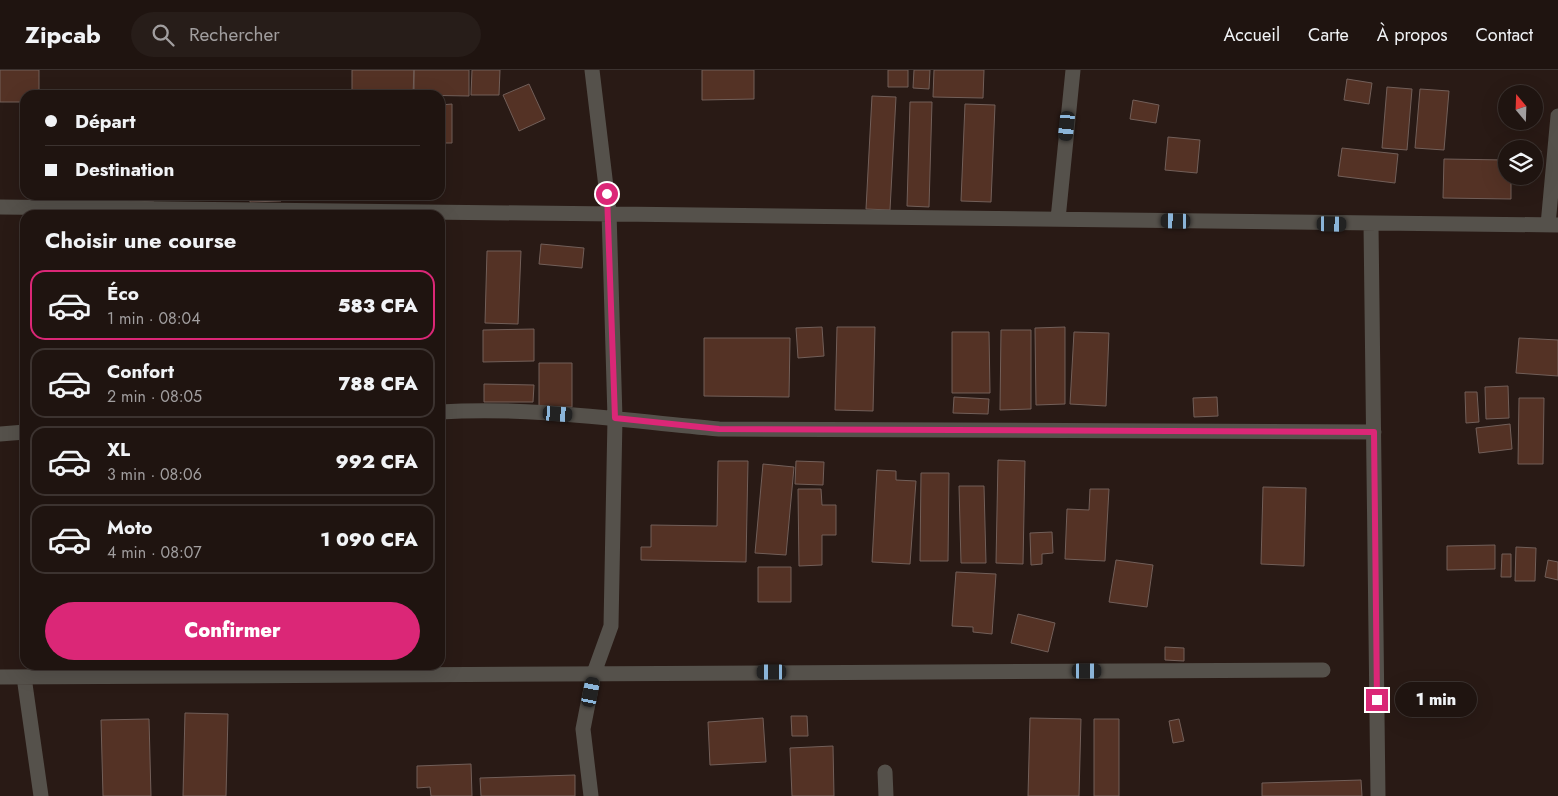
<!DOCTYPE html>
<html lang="fr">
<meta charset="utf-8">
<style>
body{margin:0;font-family:Jost,sans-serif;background:#271d19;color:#f1f3f6;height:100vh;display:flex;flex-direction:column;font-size:19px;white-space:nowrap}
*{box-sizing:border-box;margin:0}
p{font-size:16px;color:#a19e9f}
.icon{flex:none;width:28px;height:28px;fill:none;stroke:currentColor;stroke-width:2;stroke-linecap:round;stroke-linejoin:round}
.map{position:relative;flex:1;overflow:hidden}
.panel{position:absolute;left:20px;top:140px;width:425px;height:460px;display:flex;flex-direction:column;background:#1f1410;border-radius:15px;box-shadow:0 5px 20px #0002,0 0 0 1px #3c3330}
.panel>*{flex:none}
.hud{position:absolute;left:20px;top:20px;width:425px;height:110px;border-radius:15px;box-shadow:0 5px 20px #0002,0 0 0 1px #3c3330;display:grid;align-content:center;height:110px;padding:0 25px;background:#1f1410}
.needle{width:32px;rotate:341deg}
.fabs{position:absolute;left:1498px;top:15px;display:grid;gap:10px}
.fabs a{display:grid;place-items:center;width:45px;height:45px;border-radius:50%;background:#1f1410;box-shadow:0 5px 20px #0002,0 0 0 1px #3c3330;font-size:25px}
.end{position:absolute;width:22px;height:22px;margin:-11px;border:6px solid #db2777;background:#fff;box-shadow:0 0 0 2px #fff}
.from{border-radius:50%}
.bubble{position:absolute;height:35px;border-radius:18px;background:#1f1410;box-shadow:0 5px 20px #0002,0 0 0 1px #3c3330;font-size:16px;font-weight:800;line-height:35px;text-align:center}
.car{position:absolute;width:15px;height:30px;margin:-15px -8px;border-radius:6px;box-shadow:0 0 4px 1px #0007;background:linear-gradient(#222 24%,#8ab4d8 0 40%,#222 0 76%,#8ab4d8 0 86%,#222 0)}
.hud b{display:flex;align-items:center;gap:18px;height:48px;font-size:19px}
.hud b+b{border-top:1px solid #3c3330}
.hud i{width:12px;height:12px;background:#f1f3f6}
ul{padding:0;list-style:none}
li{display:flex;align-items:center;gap:15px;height:70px;margin:0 10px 8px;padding:0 15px;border:2px solid #3c3330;border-radius:15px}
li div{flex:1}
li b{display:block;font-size:19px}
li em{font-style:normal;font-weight:800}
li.current{border-color:#db2777}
li>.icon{width:45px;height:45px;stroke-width:1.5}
h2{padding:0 25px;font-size:22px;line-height:60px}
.cta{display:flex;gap:10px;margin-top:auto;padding:10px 25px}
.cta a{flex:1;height:58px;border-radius:30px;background:#db2777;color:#fff;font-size:20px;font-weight:800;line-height:58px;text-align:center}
header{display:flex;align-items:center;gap:30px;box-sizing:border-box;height:70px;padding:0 25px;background:#1f1410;border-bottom:1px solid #3c3330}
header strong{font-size:24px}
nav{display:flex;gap:28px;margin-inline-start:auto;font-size:18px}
.search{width:350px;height:45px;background:#271d19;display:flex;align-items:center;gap:12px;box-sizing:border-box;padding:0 18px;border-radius:28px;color:#a19e9f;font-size:19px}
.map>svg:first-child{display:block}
.building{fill:#543225;stroke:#725f59}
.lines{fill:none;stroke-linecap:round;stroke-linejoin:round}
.street{stroke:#55514b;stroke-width:15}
.route{stroke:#db2777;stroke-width:6}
</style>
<header>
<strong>Zipcab</strong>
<div class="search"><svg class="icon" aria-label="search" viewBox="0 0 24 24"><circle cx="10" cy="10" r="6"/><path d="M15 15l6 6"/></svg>Rechercher</div>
<nav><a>Accueil</a><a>Carte</a><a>À propos</a><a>Contact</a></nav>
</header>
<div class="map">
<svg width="1558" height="726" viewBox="0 0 1558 726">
<rect width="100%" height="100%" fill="#291a15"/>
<path class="building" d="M0 0H39V25H25V32H0Z
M352 0H414V25H352Z
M414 0H469V26L413 25Z
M472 0H500L499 25H471Z
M702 0H754V29L702 30Z
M888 0H908V17H888Z
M914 0H930L929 19 913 18Z
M934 0H984L983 28 933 27Z
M1347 9 1372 13 1369 34 1344 30Z
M529 14 545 49 519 61 503 25Z
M1387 17 1412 19 1407 80 1382 78Z
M1420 19 1449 21 1444 80 1415 78Z
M872 26 896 27 890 140 866 139Z
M1133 30 1159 35 1156 53 1130 49Z
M910 32H932L929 137 907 136Z
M452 34V73H440V35Z
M965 34 995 35 991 132 961 131Z
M1168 67 1200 70 1197 103 1165 100Z
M1342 78 1398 84 1395 113 1338 106Z
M1534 80 1541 81 1538 97 1534 96Z
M1444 89 1506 90V106H1511V129L1443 128Z
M117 125H154V131L117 133Z
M161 125H210V129L161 128Z
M250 125H280L281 131 250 132Z
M541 174 584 178 582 198 539 194Z
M487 181H521L518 254 485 253Z
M822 257 824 286 798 288 796 258Z
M837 257H875L873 341 835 340Z
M1065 257V334L1036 335 1035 258Z
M534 259V291L483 292V260Z
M1001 260H1031V339L1000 340Z
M952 262H989L990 323H952Z
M1074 262 1109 263 1106 336 1070 334Z
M704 268H790L789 327 704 326Z
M1519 268 1558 270V306L1516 303Z
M539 293H572V337L539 336Z
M484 314 534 315 533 332H484Z
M1508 316 1509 348 1486 349 1485 317Z
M1465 322H1477L1479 352 1466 353Z
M954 327 989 329 988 344 953 343Z
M1217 327 1218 346 1194 347 1193 328Z
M1519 328H1544L1543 394H1518Z
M1510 354 1512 379 1479 383 1476 358Z
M998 390 1025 391 1023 494 996 493Z
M718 391H748L746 492 641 490V477H651V455L717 456Z
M796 391 824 392 823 415 795 414Z
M763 394 794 397 786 485 755 483Z
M877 400 896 401V410L916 411 910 494 872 492Z
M921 403H949L948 491H920Z
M959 416H984L986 493H961Z
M1263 417 1306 418 1304 496 1261 494Z
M798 419H821L822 435H836V465H822V495L799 496Z
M1090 419H1109L1105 491 1065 489 1067 439 1089 440Z
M1052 462 1053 483 1042 484V494L1031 495 1030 463Z
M1495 475V499L1447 500V476Z
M1516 477 1536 478 1535 511H1515Z
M1502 484H1511V507H1501Z
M1116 490 1153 495 1147 537 1109 532Z
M1548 490 1558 492V510L1545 507Z
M758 497H791V532H758Z
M956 502 996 504 992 564 973 562V557L952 556Z
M1018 544 1055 553 1048 582 1011 573Z
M1165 577 1184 578V591L1165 590Z
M185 643 228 644 226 726H183Z
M791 646H807L808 666H792Z
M763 648 766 692 710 695 708 652Z
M1030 648 1081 649 1079 726H1028Z
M149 649 151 726H103L101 650Z
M1094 649H1119V726H1094Z
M1179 649 1184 671 1173 673 1169 651Z
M833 676 834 726H792L790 678Z
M471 694 472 726H431L430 717 417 718V696Z
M575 705V726H481L480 708Z
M1361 710 1362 726H1262V713Z"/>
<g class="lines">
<path class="street" d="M0 137 1558 155
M1058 149 1073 0
M1371 154 1378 726
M1548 155 1558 46
M440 342C533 336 627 351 719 359L1374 362
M0 364 25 362
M0 607 1323 600
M24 607 41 726
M885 702 886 726
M591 726 583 659 594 603 611 556 615 348 609 142 592 0"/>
</g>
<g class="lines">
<path class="route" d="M607 124 615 348 719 359 1374 362 1377 630"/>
</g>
</svg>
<div class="fabs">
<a><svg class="needle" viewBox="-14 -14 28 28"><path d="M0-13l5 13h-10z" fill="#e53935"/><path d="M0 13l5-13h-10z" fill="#a19e9f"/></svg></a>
<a><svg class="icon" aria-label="layers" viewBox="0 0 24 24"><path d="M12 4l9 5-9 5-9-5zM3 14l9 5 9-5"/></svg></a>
</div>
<i class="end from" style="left:607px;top:124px"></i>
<i class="end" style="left:1377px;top:630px"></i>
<div class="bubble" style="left:1395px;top:612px;width:82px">1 min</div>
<i class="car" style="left:1067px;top:56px;rotate:186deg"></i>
<i class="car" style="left:1176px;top:151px;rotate:271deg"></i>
<i class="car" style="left:1332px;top:154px;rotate:91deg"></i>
<i class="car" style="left:558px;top:344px;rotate:94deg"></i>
<i class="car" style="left:1087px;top:601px;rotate:90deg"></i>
<i class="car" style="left:772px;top:602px;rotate:270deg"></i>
<i class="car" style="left:591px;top:622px;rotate:11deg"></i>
<div class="hud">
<b><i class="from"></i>Départ</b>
<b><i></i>Destination</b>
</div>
<section class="panel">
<h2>Choisir une course</h2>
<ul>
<li class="current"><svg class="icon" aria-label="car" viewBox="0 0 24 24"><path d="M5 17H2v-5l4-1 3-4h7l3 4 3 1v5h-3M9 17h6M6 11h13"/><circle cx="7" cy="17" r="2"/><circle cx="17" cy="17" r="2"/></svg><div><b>Éco</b><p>1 min · 08:04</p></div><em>583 CFA</em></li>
<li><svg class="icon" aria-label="car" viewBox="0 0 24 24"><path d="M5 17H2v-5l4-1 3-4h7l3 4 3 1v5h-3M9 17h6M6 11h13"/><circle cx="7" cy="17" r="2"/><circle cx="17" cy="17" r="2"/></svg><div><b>Confort</b><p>2 min · 08:05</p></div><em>788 CFA</em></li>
<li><svg class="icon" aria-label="car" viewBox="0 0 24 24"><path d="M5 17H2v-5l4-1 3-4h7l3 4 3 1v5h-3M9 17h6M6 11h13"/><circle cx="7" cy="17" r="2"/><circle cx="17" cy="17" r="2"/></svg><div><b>XL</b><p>3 min · 08:06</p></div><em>992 CFA</em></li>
<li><svg class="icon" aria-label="car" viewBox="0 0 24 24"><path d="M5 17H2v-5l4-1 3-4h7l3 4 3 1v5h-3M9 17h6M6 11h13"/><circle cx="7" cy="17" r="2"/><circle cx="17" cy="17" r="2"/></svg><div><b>Moto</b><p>4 min · 08:07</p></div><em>1 090 CFA</em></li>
</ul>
<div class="cta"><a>Confirmer</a></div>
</section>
</div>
